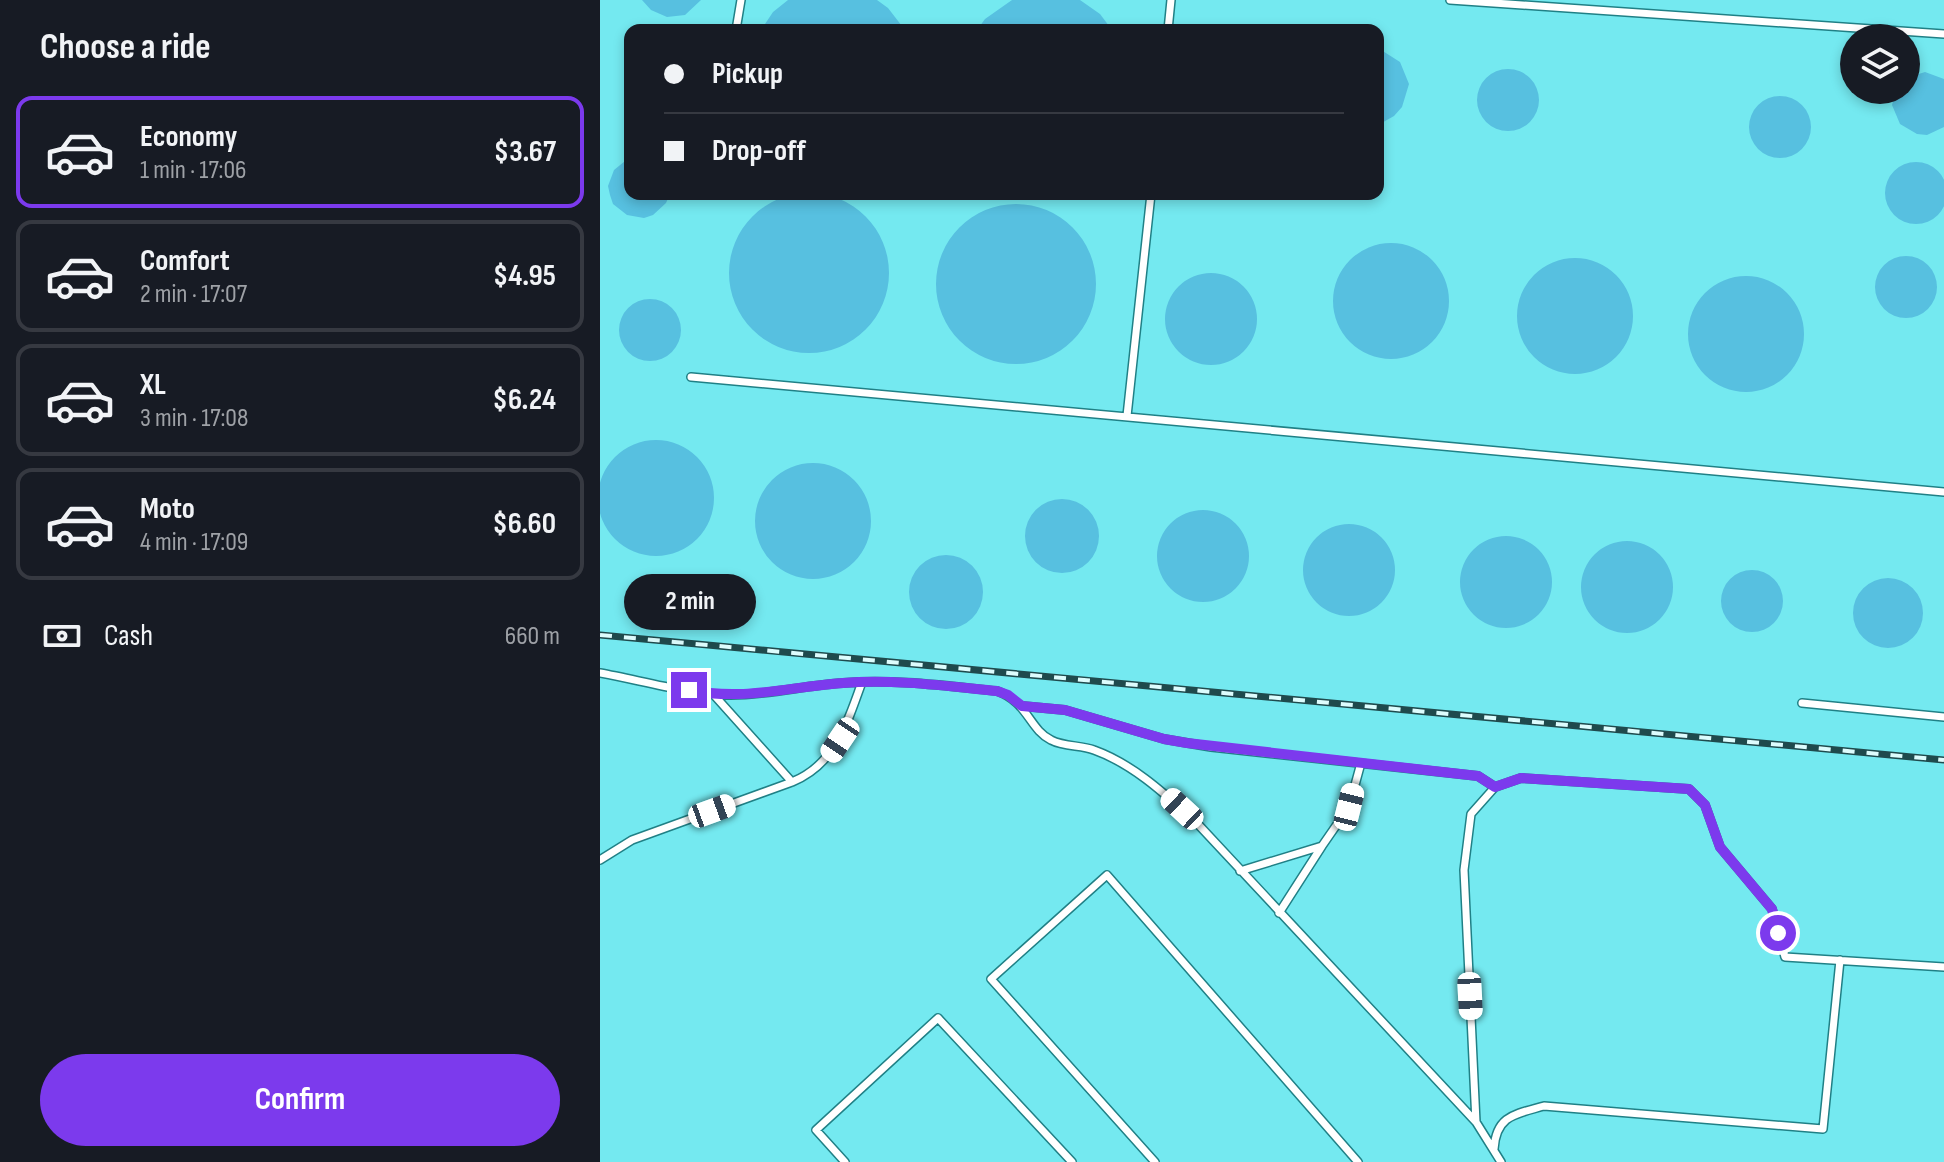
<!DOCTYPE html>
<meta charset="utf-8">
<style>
body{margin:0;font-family:"Sofia Sans Condensed",sans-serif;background:#242831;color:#f1f3f6;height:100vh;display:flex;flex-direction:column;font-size:30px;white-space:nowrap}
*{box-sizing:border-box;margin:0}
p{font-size:26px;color:#9ea1a6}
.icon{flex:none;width:44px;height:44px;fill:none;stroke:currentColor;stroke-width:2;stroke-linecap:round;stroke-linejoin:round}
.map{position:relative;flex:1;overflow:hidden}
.panel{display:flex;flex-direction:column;background:#171b24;width:600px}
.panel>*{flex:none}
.banner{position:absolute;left:24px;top:24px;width:760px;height:176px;border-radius:16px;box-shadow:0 4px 12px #0003;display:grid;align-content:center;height:176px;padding:0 40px;background:#171b24}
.buttons{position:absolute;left:1240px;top:24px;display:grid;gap:16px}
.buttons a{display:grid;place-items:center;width:80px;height:80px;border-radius:50%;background:#171b24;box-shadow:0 4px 12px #0003;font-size:40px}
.end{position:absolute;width:36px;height:36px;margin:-18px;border:10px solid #7c3aed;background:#fff;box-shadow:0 0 0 4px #fff}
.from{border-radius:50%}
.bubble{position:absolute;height:56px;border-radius:28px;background:#171b24;box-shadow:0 4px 12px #0003;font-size:26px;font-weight:700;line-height:56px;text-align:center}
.car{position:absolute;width:24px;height:48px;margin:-24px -12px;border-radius:10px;box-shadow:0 0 6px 2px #0007;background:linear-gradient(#fff 24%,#345 0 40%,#fff 0 76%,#345 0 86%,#fff 0)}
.banner b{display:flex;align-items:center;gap:28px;height:76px;font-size:30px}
.banner b+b{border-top:2px solid #363941}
.banner i{width:20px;height:20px;background:#f1f3f6}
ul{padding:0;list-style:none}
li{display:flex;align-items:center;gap:24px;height:112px;margin:0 16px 12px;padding:0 24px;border:4px solid #363941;border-radius:16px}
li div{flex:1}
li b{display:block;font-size:30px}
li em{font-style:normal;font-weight:700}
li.on{border-color:#7c3aed}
li>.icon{width:72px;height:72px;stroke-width:1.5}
h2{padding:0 40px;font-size:36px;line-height:96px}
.pay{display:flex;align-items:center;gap:20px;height:88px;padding:0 40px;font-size:30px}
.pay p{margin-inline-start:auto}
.button{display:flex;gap:16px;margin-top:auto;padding:16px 40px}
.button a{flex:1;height:92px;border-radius:48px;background:#7c3aed;color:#fff;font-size:32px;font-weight:700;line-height:92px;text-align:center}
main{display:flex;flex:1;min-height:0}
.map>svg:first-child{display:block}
.building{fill:#57c0e0}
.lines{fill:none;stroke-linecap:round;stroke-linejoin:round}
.lane-casing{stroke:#208086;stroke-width:10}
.lane{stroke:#fff;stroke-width:7}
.rail-casing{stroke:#1f4a4d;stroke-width:7}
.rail{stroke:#ddfcfd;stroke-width:4;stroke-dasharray:12;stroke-linecap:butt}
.route{stroke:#7c3aed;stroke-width:10}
</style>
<main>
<section class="panel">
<h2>Choose a ride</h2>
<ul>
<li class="on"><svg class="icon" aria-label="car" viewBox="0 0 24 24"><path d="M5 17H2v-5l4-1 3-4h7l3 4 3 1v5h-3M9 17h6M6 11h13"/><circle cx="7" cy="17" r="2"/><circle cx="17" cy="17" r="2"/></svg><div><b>Economy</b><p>1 min · 17:06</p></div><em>$3.67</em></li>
<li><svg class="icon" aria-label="car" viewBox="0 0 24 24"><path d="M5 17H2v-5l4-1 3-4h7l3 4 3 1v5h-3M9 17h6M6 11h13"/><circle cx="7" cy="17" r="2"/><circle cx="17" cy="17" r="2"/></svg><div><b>Comfort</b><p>2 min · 17:07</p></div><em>$4.95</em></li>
<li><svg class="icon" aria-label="car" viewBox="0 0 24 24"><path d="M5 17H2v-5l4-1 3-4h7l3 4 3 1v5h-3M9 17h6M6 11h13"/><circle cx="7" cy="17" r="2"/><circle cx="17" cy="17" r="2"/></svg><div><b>XL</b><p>3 min · 17:08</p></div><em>$6.24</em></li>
<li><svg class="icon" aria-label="car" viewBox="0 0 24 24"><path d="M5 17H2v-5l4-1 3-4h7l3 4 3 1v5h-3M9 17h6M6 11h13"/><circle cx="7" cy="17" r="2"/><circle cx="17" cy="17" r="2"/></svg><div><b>Moto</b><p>4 min · 17:09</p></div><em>$6.60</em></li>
</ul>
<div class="pay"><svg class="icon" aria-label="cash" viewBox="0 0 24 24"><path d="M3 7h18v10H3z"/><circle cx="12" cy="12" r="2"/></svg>Cash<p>660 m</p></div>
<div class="button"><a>Confirm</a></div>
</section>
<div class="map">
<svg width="1344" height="1162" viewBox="0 0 1344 1162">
<rect width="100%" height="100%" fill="#74e9f0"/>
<path class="building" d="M42 0H101L85 15 67 17 51 10Z
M188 0H277L288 8 305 30H161L173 12Z
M412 0H480L500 14 512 30H377L385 19Z
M778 48 800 62 809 84 802 107 794 116 778 125Z
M877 100a31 31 0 1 1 62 0a31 31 0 1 1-62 0Z
M1325 72 1344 79V127L1327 135 1317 134 1300 124 1292 105 1296 90H1306V78Z
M1149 127a31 31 0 1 1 62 0a31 31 0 1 1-62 0Z
M30 157V194H70L66 203 53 215 44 218 27 215 13 204 10 195 8 186 14 170Z
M1285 193a31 31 0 1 1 62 0a31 31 0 1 1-62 0Z
M129 273a80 80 0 1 1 160 0a80 80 0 1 1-160 0Z
M336 284a80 80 0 1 1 160 0a80 80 0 1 1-160 0Z
M733 301a58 58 0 1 1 116 0a58 58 0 1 1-116 0Z
M1275 287a31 31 0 1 1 62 0a31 31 0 1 1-62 0Z
M917 316a58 58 0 1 1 116 0a58 58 0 1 1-116 0Z
M565 319a46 46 0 1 1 92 0a46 46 0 1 1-92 0Z
M1088 334a58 58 0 1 1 116 0a58 58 0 1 1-116 0Z
M19 330a31 31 0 1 1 62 0a31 31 0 1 1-62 0Z
M-2 498a58 58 0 1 1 116 0a58 58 0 1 1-116 0Z
M155 521a58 58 0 1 1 116 0a58 58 0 1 1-116 0Z
M425 536a37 37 0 1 1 74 0a37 37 0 1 1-74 0Z
M557 556a46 46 0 1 1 92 0a46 46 0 1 1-92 0Z
M703 570a46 46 0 1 1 92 0a46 46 0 1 1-92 0Z
M860 582a46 46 0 1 1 92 0a46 46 0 1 1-92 0Z
M981 587a46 46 0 1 1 92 0a46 46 0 1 1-92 0Z
M309 592a37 37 0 1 1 74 0a37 37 0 1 1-74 0Z
M1121 601a31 31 0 1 1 62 0a31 31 0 1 1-62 0Z
M1253 613a35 35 0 1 1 70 0a35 35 0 1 1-70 0Z"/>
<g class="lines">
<defs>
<path id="lane" d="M850 0 1344 34
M136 30 141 0
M568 30 571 0
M91 377 1344 492
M527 416 551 194
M0 673C39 680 88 694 127 695 166 696 205 685 243 683 295 679 346 686 397 691 428 702 429 729 451 740 464 747 481 745 494 750 533 764 565 794 595 821L876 1122
M114 695 192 782
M1202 703 1344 717
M422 706 465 710 564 739 611 747 878 776 895 787
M722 846 749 807 761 763
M0 860 32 840 192 782C236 764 247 723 262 682
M640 871 722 846 679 913
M894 1149C896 1115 916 1114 944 1106L1223 1129 1240 960
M245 1162 216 1130 338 1018 472 1162
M555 1162 391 979 507 875 758 1162
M901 1162 876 1122 864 870 871 814 895 787 921 778 1089 789 1105 805 1120 847 1172 909 1185 957 1344 967"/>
</defs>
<use href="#lane" class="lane-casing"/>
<use href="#lane" class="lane"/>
<defs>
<path id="rail" d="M0 635 1344 760"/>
</defs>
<use href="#rail" class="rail-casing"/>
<use href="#rail" class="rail"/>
</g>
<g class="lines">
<path class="route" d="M89 690C144 701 188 687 243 683 294 679 346 686 397 691L408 695 422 706 465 710 564 739 587 743 878 776 895 787 921 778 1089 789 1105 805 1120 847 1172 909 1178 933"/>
</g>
</svg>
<div class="buttons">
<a><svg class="icon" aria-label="layers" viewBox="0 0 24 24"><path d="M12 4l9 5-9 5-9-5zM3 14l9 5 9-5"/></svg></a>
</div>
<i class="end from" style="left:1178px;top:933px"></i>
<i class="end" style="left:89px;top:690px"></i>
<div class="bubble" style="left:24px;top:574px;width:132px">2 min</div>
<i class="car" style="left:240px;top:740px;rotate:214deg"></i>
<i class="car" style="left:749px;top:807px;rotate:14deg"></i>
<i class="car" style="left:582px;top:809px;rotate:313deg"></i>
<i class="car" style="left:112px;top:811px;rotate:70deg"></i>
<i class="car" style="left:870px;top:996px;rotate:177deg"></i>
<div class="banner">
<b><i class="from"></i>Pickup</b>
<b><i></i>Drop-off</b>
</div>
</div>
</main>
